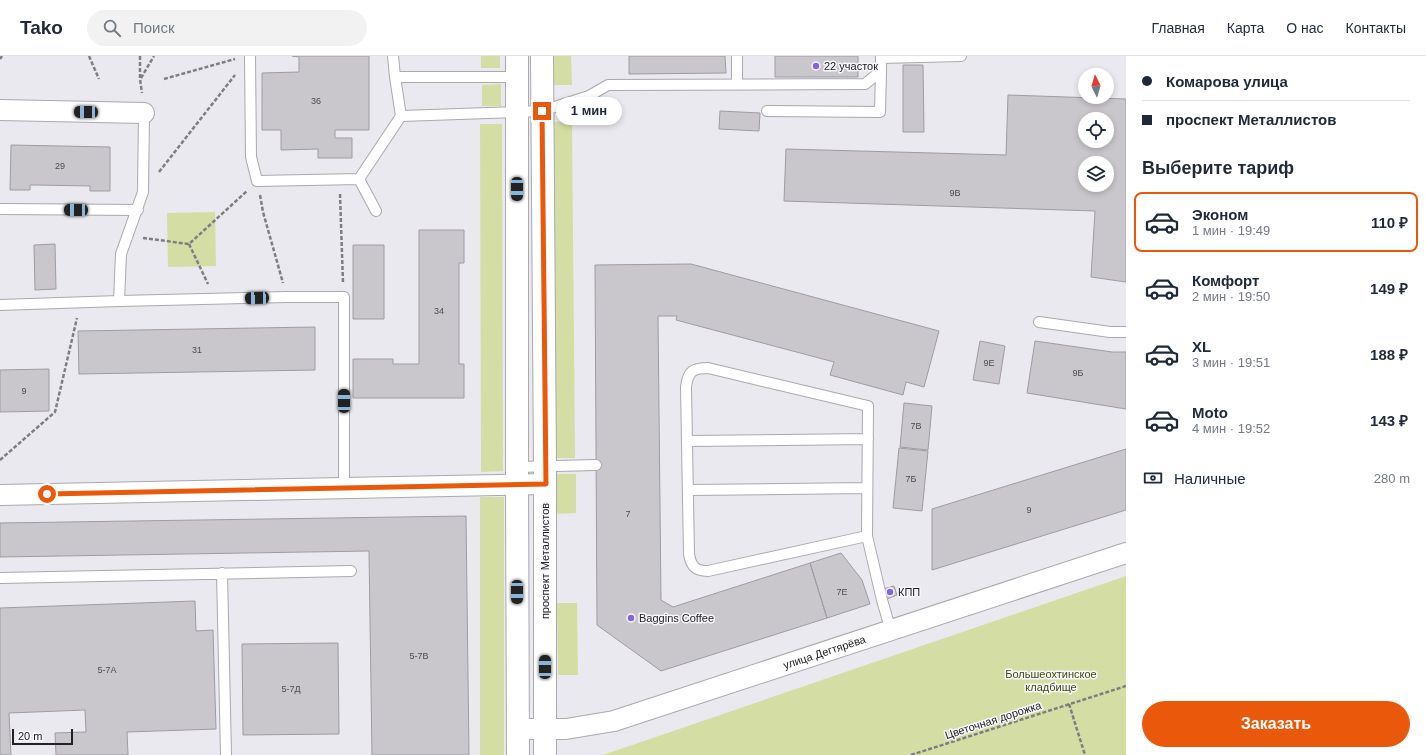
<!DOCTYPE html>
<html lang="ru">
<meta charset="utf-8">
<style>
body{margin:0;font-family:Arial,sans-serif;background:#f2f2f3;color:#1f2937;height:100vh;display:flex;flex-direction:column;font-size:15px;white-space:nowrap}
*{box-sizing:border-box;margin:0}
p{font-size:13px;color:#747a83}
.icon{flex:none;width:22px;height:22px;fill:none;stroke:currentColor;stroke-width:2;stroke-linecap:round;stroke-linejoin:round}
.map{position:relative;flex:1;overflow:hidden}
.side{display:flex;flex-direction:column;background:#fff;width:300px}
.side>*{flex:none}
.guide{display:grid;align-content:center;height:88px;padding:0 16px;background:#fff}
.needle{width:26px;rotate:355deg}
.controls{position:absolute;left:1078px;top:12px;display:grid;gap:8px}
.controls a{display:grid;place-items:center;width:36px;height:36px;border-radius:50%;background:#fff;box-shadow:0 2px 6px #0003;font-size:20px}
.scale{position:absolute;left:12px;bottom:10px;width:61px;box-sizing:border-box;padding-left:4px;border:2px solid #222224;border-top:0;font-size:11px;line-height:14px;white-space:nowrap;color:#222224;-webkit-text-stroke:3px #f7f7fc;paint-order:stroke}
.end{position:absolute;width:18px;height:18px;margin:-9px;border:5px solid #ea580c;background:#fff;box-shadow:0 0 0 2px #fff}
.from{border-radius:50%}
.bubble{position:absolute;height:28px;border-radius:14px;background:#fff;box-shadow:0 2px 6px #0003;font-size:13px;font-weight:600;line-height:28px;text-align:center}
.car{position:absolute;width:12px;height:24px;margin:-12px -6px;border-radius:5px;box-shadow:0 0 3px 1px #0007;background:linear-gradient(#222 24%,#8ab4d8 0 40%,#222 0 76%,#8ab4d8 0 86%,#222 0)}
.guide b{display:flex;align-items:center;gap:14px;height:38px;font-size:15px}
.guide b+b{border-top:1px solid #e0e1e3}
.guide i{width:10px;height:10px;background:#1f2937}
ul{padding:0;list-style:none}
li{display:flex;align-items:center;gap:12px;height:60px;margin:0 8px 6px;padding:0 8px;border:2px solid transparent;border-radius:8px}
li div{flex:1}
li b{display:block;font-size:15px}
li em{font-style:normal;font-weight:600}
li.current{border-color:#ea580c}
li>.icon{width:36px;height:36px;stroke-width:1.5}
h2{padding:0 16px;font-size:18px;line-height:48px}
.pay{display:flex;align-items:center;gap:10px;height:44px;padding:0 16px;font-size:15px}
.pay p{margin-inline-start:auto}
.primary-button{display:flex;gap:8px;margin-top:auto;padding:8px 16px}
.primary-button a{flex:1;height:46px;border-radius:24px;background:#ea580c;color:#fff;font-size:16px;font-weight:600;line-height:46px;text-align:center}
header{display:flex;align-items:center;gap:24px;box-sizing:border-box;height:56px;padding:0 20px;background:#fff;border-bottom:1px solid #e0e1e3}
header strong{font-size:19px}
nav{display:flex;gap:22px;margin-inline-start:auto;font-size:14px}
.search{width:280px;height:36px;background:#f2f2f3;display:flex;align-items:center;gap:10px;box-sizing:border-box;padding:0 14px;border-radius:22px;color:#747a83;font-size:15px}
main{display:flex;flex:1;min-height:0}
.map>svg:first-child{display:block}
.green{fill:#d4dea4}
.building{fill:#cac7cc;stroke:#9e9ca1;fill-rule:evenodd}
.lines{fill:none;stroke-linecap:round;stroke-linejoin:round}
.lane-casing{stroke:#a9a9ae;stroke-width:12}
.street-casing{stroke:#a9a9ae;stroke-width:22}
.secondary-casing{stroke:#a9a9ae;stroke-width:24}
.path{stroke:#7e7e82;stroke-width:2.5;stroke-dasharray:4 2;stroke-linecap:butt}
.lane{stroke:#fff;stroke-width:10}
.street{stroke:#fff;stroke-width:20}
.secondary{stroke:#fff;stroke-width:22}
.route{stroke:#ea580c;stroke-width:5}
.poi-dot{fill:#8863de;stroke:#f7f7fc;stroke-width:1.5}
.labels{text-anchor:middle;dominant-baseline:central;stroke-width:3;stroke-linejoin:round;paint-order:stroke}
.number-label{font-size:9px;fill:#4c4b4e}
.poi-label{font-size:11px;fill:#222224;stroke:#f7f7fc;text-anchor:start}
.street-label{font-size:11px;fill:#222224;stroke:#f7f7fc}
.park-label{font-size:11px;fill:#434a0f;stroke:#f7f7fc}
</style>
<header>
<strong>Tako</strong>
<div class="search"><svg class="icon" aria-label="search" viewBox="0 0 24 24"><circle cx="10" cy="10" r="6"/><path d="M15 15l6 6"/></svg>Поиск</div>
<nav><a>Главная</a><a>Карта</a><a>О нас</a><a>Контакты</a></nav>
</header>
<main>
<div class="map">
<svg width="1126" height="699" viewBox="0 0 1126 699">
<rect width="100%" height="100%" fill="#e9e9ef"/>
<path class="green" d="M481 0H500V12H481Z
M553 0H571L572 29H553Z
M501 28V50H482V29Z
M572 65 575 402H553V66Z
M480 68H502L503 415 481 416Z
M215 156 216 210 168 211 167 157Z
M553 418H576V457L553 458Z
M480 441H504V699H480Z
M1126 520V699H603Z
M557 547H577L578 619H558Z"/>
<path class="building" d="M292 0H369V74H335V82H352V102H318V93L281 94V74H262V17L299 16V1Z
M629 0H725L726 17 629 18Z
M775 0H858V21H775Z
M903 9H923L924 76H903Z
M1008 39 1126 43V226L1091 221 1095 155 784 145 786 93 1006 99ZM1085 63H1107V85H1085ZM1085 107H1107V129H1085Z
M720 55 760 57 759 75 719 73Z
M11 89 110 91V135H90V130L37 129H30V134H10Z
M419 174H464V207H459V308H464V342H353V303H393V308H419Z
M55 188 56 233 35 234 34 189Z
M353 189H384V263H353Z
M691 208 939 275 924 331 906 326 903 339 830 319 834 306 676 264 677 260H658L661 544 673 551 810 507 827 562 661 615 597 569 595 209Z
M315 271V314L79 318 78 275Z
M980 285 1005 290 999 328 973 324Z
M1035 285 1112 296H1126V353L1027 337Z
M49 313V355L0 356V314Z
M904 347 932 350 928 394 900 391Z
M899 392 928 395 922 455 893 452Z
M1126 393V454L932 514V453Z
M466 460 469 699H372L369 495 0 501V467Z
M841 497 862 524 870 548 827 562 810 507Z
M894 530 897 539 887 543 883 533Z
M195 545 196 575 213 574 216 673 127 676 128 699H56L55 677 86 676 85 654 9 657 11 699H0V552Z
M338 587 339 678 243 679 242 588Z"/>
<g class="lines">
<defs>
<path id="lane" d="M250 0 251 101 257 125 359 123 401 60 395 21
M393 0 395 21H517
M737 0V28
M881 2 961 0
M767 55 880 56 881 15
M144 57 143 136 121 198 119 245 287 241H344V432
M401 60 542 55 589 40 608 29 865 28 881 15V0
M359 123 376 155
M0 153 138 154
M0 249 119 245
M1039 266 1110 276H1126
M687 385 868 383
M517 411 596 409
M688 434 867 432
M867 480 868 350 708 312C693 312 688 315 686 331L689 498C691 510 695 515 708 515L867 480 882 544 891 575
M222 517 226 699
M0 522 351 515"/>
<g id="street">
<path d="M0 54 144 57"/>
<path d="M0 439 545 428"/>
<path id="s1" d="M518 673H566L614 665 1126 497"/>
</g>
<path id="secondary" d="M517 0V429L518 699
M542 0 545 410V699"/>
</defs>
<use href="#lane" class="lane-casing"/>
<use href="#street" class="street-casing"/>
<use href="#secondary" class="secondary-casing"/>
<path class="path" d="M89 0 99 23
M140 0V23L142 37
M0 3 2 0
M141 22 154 0
M164 23 235 3
M159 116 235 19
M340 138 343 227
M260 139 263 156 283 227
M143 182 189 188 247 135
M189 188 208 228
M0 404 55 356 77 262
M1069 648 1085 699
M911 699 1126 630"/>
<use href="#lane" class="lane"/>
<use href="#street" class="street"/>
<use href="#secondary" class="secondary"/>
</g>
<g class="lines">
<path class="route" d="M47 438 546 428 542 55"/>
</g>
<g class="poi-dot">
<circle cx="816" cy="10" r="4"/>
<circle cx="890" cy="536" r="4"/>
<circle cx="631" cy="562" r="4"/>
</g>
<g class="labels">
<g class="number-label">
<text x="316" y="45">36</text>
<text x="60" y="110">29</text>
<text x="955" y="137">9В</text>
<text x="439" y="255">34</text>
<text x="197" y="294">31</text>
<text x="989" y="307">9Е</text>
<text x="1078" y="317">9Б</text>
<text x="24" y="335">9</text>
<text x="916" y="370">7В</text>
<text x="911" y="423">7Б</text>
<text x="1029" y="454">9</text>
<text x="628" y="458">7</text>
<text x="842" y="536">7Е</text>
<text x="419" y="600">5-7В</text>
<text x="107" y="614">5-7А</text>
<text x="291" y="633">5-7Д</text>
</g>
<g class="poi-label">
<text x="824" y="10">22 участок</text>
<text x="898" y="536">КПП</text>
<text x="639" y="562">Baggins Coffee</text>
</g>
<g class="street-label">
<text transform="translate(545 505) rotate(-90)">проспект Металлистов</text>
<text stroke="none"><textPath href="#s1" startOffset="318">улица Дегтярёва</textPath></text>
<text transform="translate(993 664) rotate(-18)">Цветочная дорожка</text>
</g>
<g class="park-label">
<text x="1051" y="618">Большеохтинское<tspan x="1051" dy="13">кладбище</tspan></text>
</g>
</g>
</svg>
<div class="controls">
<a><svg class="needle" viewBox="-14 -14 28 28"><path d="M0-13l5 13h-10z" fill="#e53935"/><path d="M0 13l5-13h-10z" fill="#747a83"/></svg></a>
<a><svg class="icon" aria-label="locate" viewBox="0 0 24 24"><circle cx="12" cy="12" r="6"/><path d="M12 2v4M12 18v4M2 12h4M18 12h4"/></svg></a>
<a><svg class="icon" aria-label="layers" viewBox="0 0 24 24"><path d="M12 4l9 5-9 5-9-5zM3 14l9 5 9-5"/></svg></a>
</div>
<div class="scale">20 m</div>
<i class="end from" style="left:47px;top:438px"></i>
<i class="end" style="left:542px;top:55px"></i>
<div class="bubble" style="left:556px;top:41px;width:66px">1 мин</div>
<i class="car" style="left:86px;top:56px;rotate:271deg"></i>
<i class="car" style="left:517px;top:133px;rotate:180deg"></i>
<i class="car" style="left:76px;top:154px;rotate:270deg"></i>
<i class="car" style="left:257px;top:242px;rotate:268deg"></i>
<i class="car" style="left:344px;top:345px;rotate:0deg"></i>
<i class="car" style="left:517px;top:536px;rotate:180deg"></i>
<i class="car" style="left:545px;top:611px;rotate:0deg"></i>
</div>
<section class="side">
<div class="guide">
<b><i class="from"></i>Комарова улица</b>
<b><i></i>проспект Металлистов</b>
</div>
<h2>Выберите тариф</h2>
<ul>
<li class="current"><svg class="icon" aria-label="car" viewBox="0 0 24 24"><path d="M5 17H2v-5l4-1 3-4h7l3 4 3 1v5h-3M9 17h6M6 11h13"/><circle cx="7" cy="17" r="2"/><circle cx="17" cy="17" r="2"/></svg><div><b>Эконом</b><p>1 мин · 19:49</p></div><em>110 ₽</em></li>
<li><svg class="icon" aria-label="car" viewBox="0 0 24 24"><path d="M5 17H2v-5l4-1 3-4h7l3 4 3 1v5h-3M9 17h6M6 11h13"/><circle cx="7" cy="17" r="2"/><circle cx="17" cy="17" r="2"/></svg><div><b>Комфорт</b><p>2 мин · 19:50</p></div><em>149 ₽</em></li>
<li><svg class="icon" aria-label="car" viewBox="0 0 24 24"><path d="M5 17H2v-5l4-1 3-4h7l3 4 3 1v5h-3M9 17h6M6 11h13"/><circle cx="7" cy="17" r="2"/><circle cx="17" cy="17" r="2"/></svg><div><b>XL</b><p>3 мин · 19:51</p></div><em>188 ₽</em></li>
<li><svg class="icon" aria-label="car" viewBox="0 0 24 24"><path d="M5 17H2v-5l4-1 3-4h7l3 4 3 1v5h-3M9 17h6M6 11h13"/><circle cx="7" cy="17" r="2"/><circle cx="17" cy="17" r="2"/></svg><div><b>Moto</b><p>4 мин · 19:52</p></div><em>143 ₽</em></li>
</ul>
<div class="pay"><svg class="icon" aria-label="cash" viewBox="0 0 24 24"><path d="M3 7h18v10H3z"/><circle cx="12" cy="12" r="2"/></svg>Наличные<p>280 m</p></div>
<div class="primary-button"><a>Заказать</a></div>
</section>
</main>
